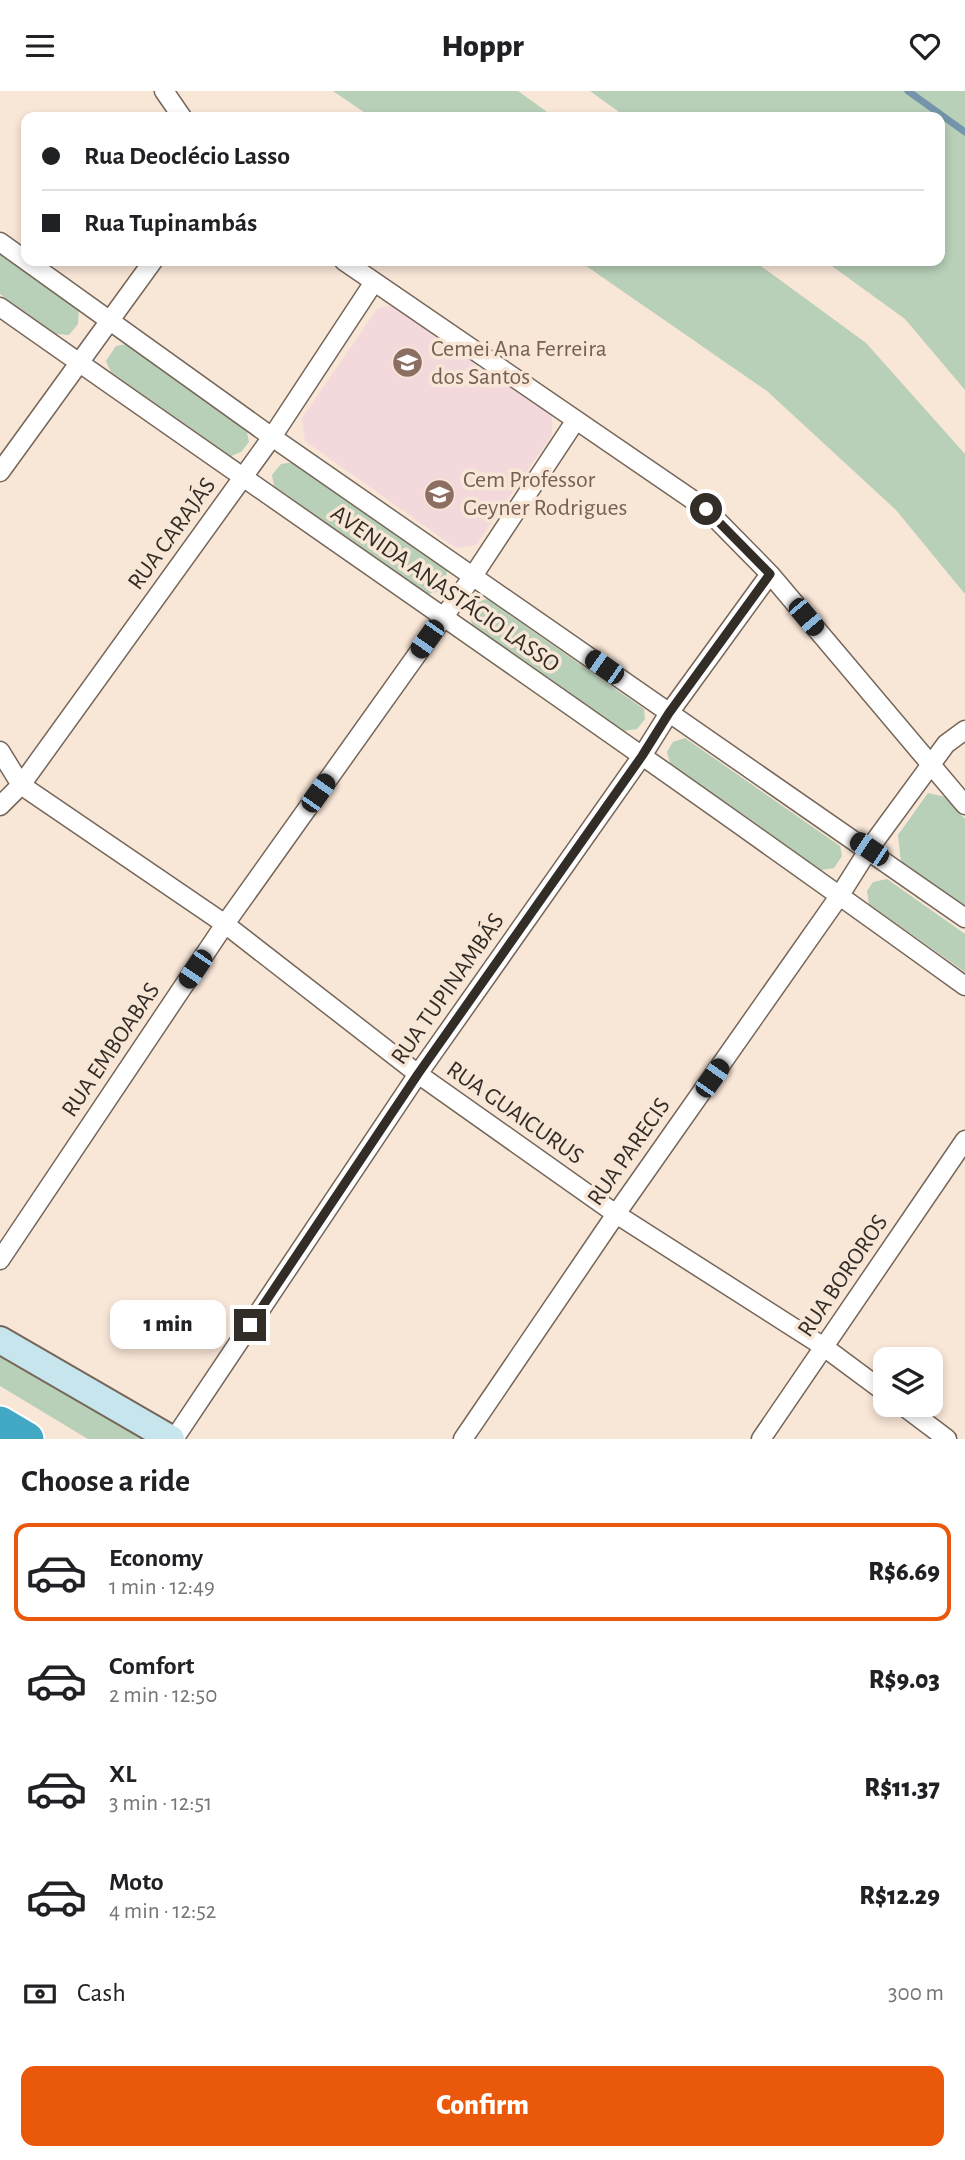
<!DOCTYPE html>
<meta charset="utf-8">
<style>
body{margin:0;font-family:"Alegreya Sans",sans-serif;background:#f2f2f2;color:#202124;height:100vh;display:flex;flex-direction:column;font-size:26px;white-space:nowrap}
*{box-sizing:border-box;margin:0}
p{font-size:23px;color:#757577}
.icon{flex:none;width:38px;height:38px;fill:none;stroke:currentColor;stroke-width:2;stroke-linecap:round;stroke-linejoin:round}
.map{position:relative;height:1348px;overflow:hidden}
.drawer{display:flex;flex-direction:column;background:#fff;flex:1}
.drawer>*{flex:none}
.banner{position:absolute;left:21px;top:21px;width:924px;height:154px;border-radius:14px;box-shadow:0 4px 10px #0003;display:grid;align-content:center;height:154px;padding:0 21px;background:#fff}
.buttons{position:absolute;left:873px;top:1256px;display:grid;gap:14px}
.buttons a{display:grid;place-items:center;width:70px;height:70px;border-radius:14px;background:#fff;box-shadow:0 4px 10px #0003;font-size:35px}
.end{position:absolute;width:32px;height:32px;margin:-16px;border:9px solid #332d27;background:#fff;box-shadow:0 0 0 4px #fff}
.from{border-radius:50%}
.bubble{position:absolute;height:49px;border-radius:14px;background:#fff;box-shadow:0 4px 10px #0003;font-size:23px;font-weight:800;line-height:49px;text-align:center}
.car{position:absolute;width:21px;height:42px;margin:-21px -10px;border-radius:9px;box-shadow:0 0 5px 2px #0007;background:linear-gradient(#222 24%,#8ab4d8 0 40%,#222 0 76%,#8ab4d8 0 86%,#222 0)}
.banner b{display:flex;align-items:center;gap:24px;height:66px;font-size:26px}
.banner b+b{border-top:2px solid #e0e0e0}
.banner i{width:18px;height:18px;background:#202124}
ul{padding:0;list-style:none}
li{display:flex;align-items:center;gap:21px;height:98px;margin:0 14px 10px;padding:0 7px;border:4px solid transparent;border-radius:14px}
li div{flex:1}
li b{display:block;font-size:26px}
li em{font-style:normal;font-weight:800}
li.selected{border-color:#ea580c}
li>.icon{width:63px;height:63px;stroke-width:1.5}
h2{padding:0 21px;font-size:32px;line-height:84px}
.pay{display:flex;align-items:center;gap:18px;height:77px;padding:0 21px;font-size:26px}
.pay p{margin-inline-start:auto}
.action{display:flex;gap:14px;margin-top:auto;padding:14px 21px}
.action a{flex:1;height:80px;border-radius:14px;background:#ea580c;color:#fff;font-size:28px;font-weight:800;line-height:80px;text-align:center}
header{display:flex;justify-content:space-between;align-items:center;height:91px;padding:0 21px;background:#fff;font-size:32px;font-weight:800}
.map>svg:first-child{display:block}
.education{fill:#f3d8dc}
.green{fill:#b8cfb8}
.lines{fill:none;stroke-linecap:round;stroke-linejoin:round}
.stream{stroke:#7495ab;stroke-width:7}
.minor-casing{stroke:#756659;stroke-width:21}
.secondary-casing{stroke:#756659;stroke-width:30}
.motorway-casing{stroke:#fff;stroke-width:37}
.minor{stroke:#fff;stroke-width:18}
.secondary{stroke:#c6e5ed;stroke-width:26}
.motorway{stroke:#42a8c3;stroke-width:33}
.route{stroke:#332d27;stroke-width:9}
.labels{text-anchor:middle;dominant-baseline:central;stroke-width:7;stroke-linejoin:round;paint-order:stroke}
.education-label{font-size:24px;fill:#785e54;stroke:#f8e6d7;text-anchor:start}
.street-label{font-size:24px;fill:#332d27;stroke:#f8e6d7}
</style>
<header><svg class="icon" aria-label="menu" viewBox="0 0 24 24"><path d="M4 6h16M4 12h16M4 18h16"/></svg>Hoppr<svg class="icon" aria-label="heart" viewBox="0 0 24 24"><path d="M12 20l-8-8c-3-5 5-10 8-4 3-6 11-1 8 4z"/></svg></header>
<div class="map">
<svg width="965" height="1348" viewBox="0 0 965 1348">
<rect width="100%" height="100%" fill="#f8e6d7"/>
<path class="education" d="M394 214 552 325V344L476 454 456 457 305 350 302 327 377 218Z"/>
<path class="green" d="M333 0H518L554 26H371Z
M590 0H965V299L905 228 825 170H940V26H626Z
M0 163 79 218 78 233 69 244 56 243 0 203Z
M579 170H754L866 252 965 363V503L896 419 767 300Z
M127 253 246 337 249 351 241 361 231 365 111 281 106 270 116 255Z
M294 371 447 480 446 490 437 501 428 503 274 395 272 384 281 373Z
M487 508 644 618 645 628 637 638 623 640 472 534 469 522 478 510Z
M685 647 840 755 842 765 834 777 821 779 670 672 667 661 673 651Z
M928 702 946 706 965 728V815L901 771 898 744Z
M887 788 965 843V881L869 813 867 800 873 791Z
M0 1262 146 1348H88L0 1295Z"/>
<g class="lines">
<path class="stream" d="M908 0 965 41"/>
<defs>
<path id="minor" d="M164 0 182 26
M0 151 272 346 965 827
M344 170 706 418 770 483 965 714
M0 216C321 442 646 664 965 895
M0 381 153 170
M0 660 21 694 225 833 418 983 616 1123 824 1256 886 1302
M0 715 21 694 272 346 374 191
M0 1169 225 833 473 485 576 329
M902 1314 947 1348
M174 1348 418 983 642 665 669 622 770 483
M463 1348 616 1123 840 804 869 758 946 653 965 639
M761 1348 965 1049"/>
<path id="secondary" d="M0 1249 171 1348"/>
<path id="motorway" d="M0 1332 27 1348"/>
</defs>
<use href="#minor" class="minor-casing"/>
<use href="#secondary" class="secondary-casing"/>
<use href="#motorway" class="motorway-casing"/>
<use href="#minor" class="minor"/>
<use href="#secondary" class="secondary"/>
<use href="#motorway" class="motorway"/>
</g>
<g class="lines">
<path class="route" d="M250 1234 418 983 642 665 669 622 770 483 706 418"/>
</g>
<defs>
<symbol id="school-disc" viewBox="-11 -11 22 22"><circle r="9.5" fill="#8d6e63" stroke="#f8e6d7"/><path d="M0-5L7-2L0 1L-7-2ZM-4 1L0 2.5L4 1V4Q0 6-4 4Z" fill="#fff"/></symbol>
</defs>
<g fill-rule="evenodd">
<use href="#school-disc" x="390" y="254" width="35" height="35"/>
<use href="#school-disc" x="422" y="386" width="35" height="35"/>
</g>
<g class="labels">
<g class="education-label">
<text x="431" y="258">Cemei Ana Ferreira<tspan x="431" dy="28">dos Santos</tspan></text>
<text x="463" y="389">Cem Professor<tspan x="463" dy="28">Geyner Rodrigues</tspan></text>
</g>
<g class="street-label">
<text transform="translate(172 443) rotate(-54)">RUA CARAJÁS</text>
<text transform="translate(445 498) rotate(35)">AVENIDA ANASTÁCIO LASSO</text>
<text transform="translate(448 898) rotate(-55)">RUA TUPINAMBÁS</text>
<text transform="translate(111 959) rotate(-56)">RUA EMBOABAS</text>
<text transform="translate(515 1022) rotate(35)">RUA GUAICURUS</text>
<text transform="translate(629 1061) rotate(-55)">RUA PARECIS</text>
<text transform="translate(843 1185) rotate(-56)">RUA BOROROS</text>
</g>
</g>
</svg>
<div class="buttons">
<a><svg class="icon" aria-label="layers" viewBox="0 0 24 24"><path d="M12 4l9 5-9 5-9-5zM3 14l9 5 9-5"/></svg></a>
</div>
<i class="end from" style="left:706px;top:418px"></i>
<i class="end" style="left:250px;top:1234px"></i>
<div class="bubble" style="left:110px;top:1209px;width:116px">1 min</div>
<i class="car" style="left:806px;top:526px;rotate:140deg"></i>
<i class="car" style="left:427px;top:548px;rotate:215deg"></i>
<i class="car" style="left:604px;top:576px;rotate:305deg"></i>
<i class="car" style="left:318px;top:702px;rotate:35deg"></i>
<i class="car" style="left:869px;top:758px;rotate:304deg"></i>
<i class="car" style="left:195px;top:878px;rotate:214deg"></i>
<i class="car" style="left:712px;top:987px;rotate:35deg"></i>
<div class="banner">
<b><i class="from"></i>Rua Deoclécio Lasso</b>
<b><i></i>Rua Tupinambás</b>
</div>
</div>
<section class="drawer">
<h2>Choose a ride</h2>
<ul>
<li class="selected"><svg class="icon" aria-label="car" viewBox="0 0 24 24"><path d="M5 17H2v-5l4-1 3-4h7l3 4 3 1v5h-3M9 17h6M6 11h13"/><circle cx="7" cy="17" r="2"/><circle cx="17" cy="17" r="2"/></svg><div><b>Economy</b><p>1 min · 12:49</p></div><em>R$6.69</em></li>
<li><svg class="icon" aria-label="car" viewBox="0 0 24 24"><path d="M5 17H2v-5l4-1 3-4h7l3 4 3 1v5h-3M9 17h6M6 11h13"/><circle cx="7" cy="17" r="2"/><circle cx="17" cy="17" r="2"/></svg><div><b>Comfort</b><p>2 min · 12:50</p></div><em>R$9.03</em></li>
<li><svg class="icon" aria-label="car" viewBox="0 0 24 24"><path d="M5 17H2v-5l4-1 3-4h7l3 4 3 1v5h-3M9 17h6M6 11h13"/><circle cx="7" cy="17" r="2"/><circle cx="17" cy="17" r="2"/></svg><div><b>XL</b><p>3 min · 12:51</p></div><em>R$11.37</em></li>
<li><svg class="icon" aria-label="car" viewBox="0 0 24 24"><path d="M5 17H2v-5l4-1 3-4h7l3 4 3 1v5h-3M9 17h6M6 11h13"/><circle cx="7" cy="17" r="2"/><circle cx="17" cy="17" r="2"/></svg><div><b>Moto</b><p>4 min · 12:52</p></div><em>R$12.29</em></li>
</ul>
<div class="pay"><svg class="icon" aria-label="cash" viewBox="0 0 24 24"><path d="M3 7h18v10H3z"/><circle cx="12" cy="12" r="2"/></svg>Cash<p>300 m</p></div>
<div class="action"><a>Confirm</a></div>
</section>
